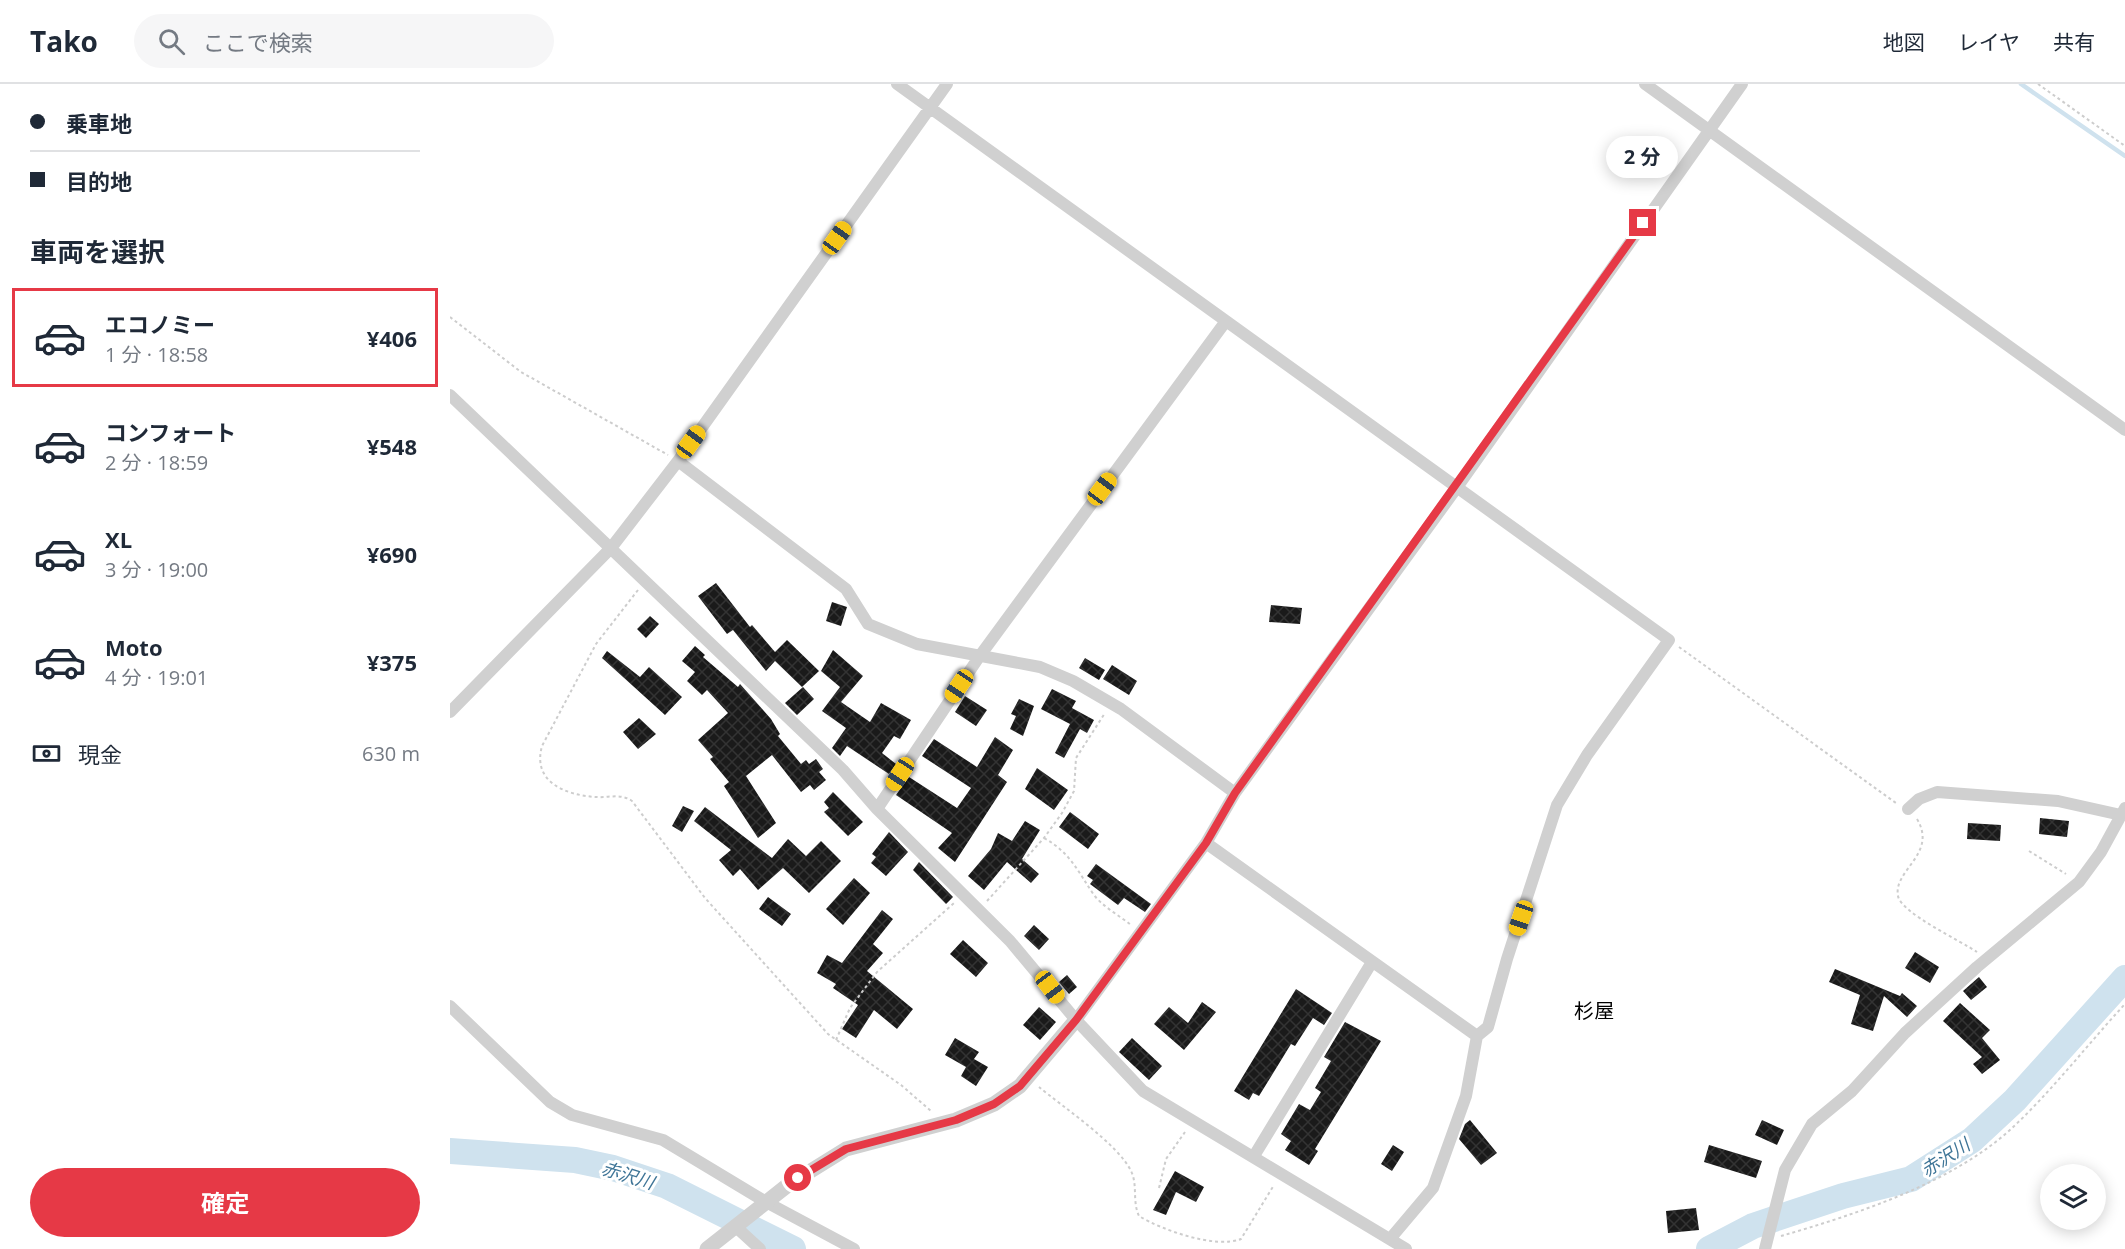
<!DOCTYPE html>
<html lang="ja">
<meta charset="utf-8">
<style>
body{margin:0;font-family:"Open Sans","Noto Sans JP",sans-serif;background:#f6f6f7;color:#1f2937;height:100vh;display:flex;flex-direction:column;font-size:22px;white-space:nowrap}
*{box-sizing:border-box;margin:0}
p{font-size:20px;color:#747a83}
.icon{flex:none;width:33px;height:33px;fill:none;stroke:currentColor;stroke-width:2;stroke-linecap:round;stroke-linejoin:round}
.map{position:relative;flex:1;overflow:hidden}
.sheet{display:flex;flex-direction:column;background:#fff;width:450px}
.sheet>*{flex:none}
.top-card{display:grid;align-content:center;height:132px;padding:0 30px;background:#fff}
.fabs{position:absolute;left:1590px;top:1080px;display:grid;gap:12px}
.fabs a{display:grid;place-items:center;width:66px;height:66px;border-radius:50%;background:#fff;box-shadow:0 3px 15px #0003;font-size:30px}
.end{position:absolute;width:27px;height:27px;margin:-14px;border:8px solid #e63946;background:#fff;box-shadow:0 0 0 3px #fff}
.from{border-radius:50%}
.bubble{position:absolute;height:42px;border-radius:21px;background:#fff;box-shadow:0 3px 15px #0003;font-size:20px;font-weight:700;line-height:42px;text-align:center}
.car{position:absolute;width:18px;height:36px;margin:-18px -9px;border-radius:8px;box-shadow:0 0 4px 2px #0007;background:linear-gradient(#f5c518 24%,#345 0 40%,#f5c518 0 76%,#345 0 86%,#f5c518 0)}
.top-card b{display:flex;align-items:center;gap:21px;height:57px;font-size:22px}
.top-card b+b{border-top:2px solid #e0e1e3}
.top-card i{width:15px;height:15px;background:#1f2937}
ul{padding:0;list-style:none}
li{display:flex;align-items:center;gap:18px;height:99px;margin:0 12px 9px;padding:0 18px;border:3px solid transparent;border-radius:0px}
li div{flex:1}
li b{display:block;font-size:22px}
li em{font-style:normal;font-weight:700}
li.active{border-color:#e63946}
li>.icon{width:54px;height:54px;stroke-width:1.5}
h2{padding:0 30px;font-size:27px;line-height:72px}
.pay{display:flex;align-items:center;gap:15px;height:66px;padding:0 30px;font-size:22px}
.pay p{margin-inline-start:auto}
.primary-button{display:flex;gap:12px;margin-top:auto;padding:12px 30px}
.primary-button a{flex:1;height:69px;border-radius:36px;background:#e63946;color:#fff;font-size:24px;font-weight:700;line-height:69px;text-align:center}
header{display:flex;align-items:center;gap:36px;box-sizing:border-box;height:84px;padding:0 30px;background:#fff;border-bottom:2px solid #e0e1e3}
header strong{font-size:28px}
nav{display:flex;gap:33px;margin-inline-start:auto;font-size:21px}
.search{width:420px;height:54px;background:#f6f6f7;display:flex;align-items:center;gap:15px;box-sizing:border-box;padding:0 21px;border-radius:33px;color:#747a83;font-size:22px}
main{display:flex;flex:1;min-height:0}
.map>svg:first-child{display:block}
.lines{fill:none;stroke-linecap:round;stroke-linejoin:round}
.stream{stroke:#cfe2ee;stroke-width:4.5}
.river{stroke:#cfe2ee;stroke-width:26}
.building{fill:url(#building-cross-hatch)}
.path{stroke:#cdcdcd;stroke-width:2;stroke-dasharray:3 3;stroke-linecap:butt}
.minor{stroke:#d0d0d0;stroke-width:12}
.tertiary{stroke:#d0d0d0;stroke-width:15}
.route{stroke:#e63946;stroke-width:8}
.labels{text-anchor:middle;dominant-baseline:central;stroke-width:6;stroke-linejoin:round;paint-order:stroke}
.water-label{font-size:18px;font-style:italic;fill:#3f7597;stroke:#fff}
.quarter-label{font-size:20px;fill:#000;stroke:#fff}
</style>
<header>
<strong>Tako</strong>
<div class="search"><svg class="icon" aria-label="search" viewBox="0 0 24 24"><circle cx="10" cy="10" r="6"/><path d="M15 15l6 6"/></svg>ここで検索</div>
<nav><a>地図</a><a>レイヤ</a><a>共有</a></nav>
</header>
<main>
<section class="sheet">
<div class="top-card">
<b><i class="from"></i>乗車地</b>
<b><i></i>目的地</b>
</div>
<h2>車両を選択</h2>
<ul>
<li class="active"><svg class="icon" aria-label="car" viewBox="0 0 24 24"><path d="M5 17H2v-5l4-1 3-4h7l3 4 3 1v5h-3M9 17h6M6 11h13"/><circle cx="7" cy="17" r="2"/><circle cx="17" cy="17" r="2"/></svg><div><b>エコノミー</b><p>1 分 · 18:58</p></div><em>¥406</em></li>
<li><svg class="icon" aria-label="car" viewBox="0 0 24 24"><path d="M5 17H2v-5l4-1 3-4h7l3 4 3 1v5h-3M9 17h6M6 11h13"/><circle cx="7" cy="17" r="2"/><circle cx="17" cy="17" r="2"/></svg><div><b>コンフォート</b><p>2 分 · 18:59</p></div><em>¥548</em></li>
<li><svg class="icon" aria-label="car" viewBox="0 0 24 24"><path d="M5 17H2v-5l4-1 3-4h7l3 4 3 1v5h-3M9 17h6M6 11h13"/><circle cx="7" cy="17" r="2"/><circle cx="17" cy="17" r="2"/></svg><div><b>XL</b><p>3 分 · 19:00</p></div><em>¥690</em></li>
<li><svg class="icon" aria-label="car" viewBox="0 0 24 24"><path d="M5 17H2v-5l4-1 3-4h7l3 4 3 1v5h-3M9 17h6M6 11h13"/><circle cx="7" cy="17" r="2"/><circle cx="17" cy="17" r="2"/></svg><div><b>Moto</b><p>4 分 · 19:01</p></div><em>¥375</em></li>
</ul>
<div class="pay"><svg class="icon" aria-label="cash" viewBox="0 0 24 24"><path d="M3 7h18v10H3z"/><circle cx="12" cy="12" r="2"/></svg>現金<p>630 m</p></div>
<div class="primary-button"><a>確定</a></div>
</section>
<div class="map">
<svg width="1675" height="1165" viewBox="0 0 1675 1165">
<defs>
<pattern id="building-cross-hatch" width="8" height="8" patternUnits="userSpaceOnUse" patternTransform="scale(1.5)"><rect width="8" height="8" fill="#1a1a1a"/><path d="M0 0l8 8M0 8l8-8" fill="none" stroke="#333"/></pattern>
</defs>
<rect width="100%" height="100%" fill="#fff"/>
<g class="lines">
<path class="stream" d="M1571 0 1675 72"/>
<path class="river" d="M0 1067 125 1076 163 1084 217 1102 343 1165
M1259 1165 1303 1142 1393 1112 1461 1095 1522 1056 1565 1016 1675 894"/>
</g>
<path class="building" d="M266 499 300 543 302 541 325 568 337 556 369 587 352 603 325 577 316 587 283 546 277 550 248 512Z
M382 518 397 523 391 542 376 537Z
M821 521 852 524 850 540 819 538Z
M200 532 209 540 196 554 187 545Z
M245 562 255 571 253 573 288 603 290 600 321 635 330 650 328 652 351 680 356 676 359 680 366 675 373 685 369 688 376 696 364 706 360 701 351 708 322 671 296 692 326 739 308 754 274 702 279 698 260 675 263 673 248 656 278 629 257 606 252 611 237 597 245 588 232 577Z
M383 566 413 592 391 618 420 638 431 619 461 636 450 655 444 652 432 669 446 680 439 690 397 662 390 672 382 664 396 644 372 627 390 603 371 587Z
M157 567 190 593 199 583 232 613 215 631 152 574Z
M635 574 655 586 649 596 629 584Z
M662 581 687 597 679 611 653 595Z
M353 603 364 615 347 631 335 619Z
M602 605 626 617 622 624 644 636 637 649 630 645 614 674 605 669 620 640 591 625Z
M515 612 537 626 526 642 505 628Z
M569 615 584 622 573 652 560 645 566 632 561 630Z
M189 634 206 650 188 665 173 648Z
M545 653 563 666 548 691 557 698 505 778 488 764 502 749 446 711 459 693 507 724 521 704 472 672 484 655 527 683Z
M587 684 618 706 604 726 575 705Z
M383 708 413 738 398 752 374 728 379 724 374 718Z
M233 722 244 727 232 748 222 742Z
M255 723 322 774 338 755 356 772 371 757 391 777 359 809 333 784 308 806 290 785 283 792 269 776 281 766 244 737Z
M620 728 649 750 638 765 609 743Z
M1590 734 1619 737 1617 753 1589 750Z
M575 737 590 746 572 775 589 790 581 799 557 778 534 806 518 792 541 765 548 749 562 757Z
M1518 739 1551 741 1550 757 1517 755Z
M439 748 458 768 436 792 421 779 426 773 422 770Z
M469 778 503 813 496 820 463 786Z
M646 780 701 820 695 828 674 814 668 821 640 800 643 796 637 792Z
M404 794 420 809 393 841 376 825Z
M318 813 341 830 332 842 309 825Z
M432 826 443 835 423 860 433 869 417 887 463 925 447 945 424 926 406 954 392 945 408 921 383 904 386 900 367 889 377 871 392 879Z
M584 841 599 855 589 866 574 852Z
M513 856 538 879 526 893 500 870Z
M1465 868 1489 883 1480 899 1455 884Z
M1385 885 1450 912 1452 909 1467 922 1457 933 1434 912 1423 947 1401 940 1410 911 1379 898Z
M617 891 627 903 619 910 609 898Z
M1529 893 1537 903 1521 916 1513 907Z
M846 905 882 929 874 941 863 934 845 962 841 960 809 1012 803 1009 799 1016 784 1007Z
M752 918 766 928 734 966 704 940 719 923 738 939Z
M1510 919 1540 946 1532 954 1550 976 1532 990 1523 980 1532 973 1493 937Z
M589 923 606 938 590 956 573 941Z
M895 938 931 957 865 1065 868 1067 859 1081 835 1066 841 1057 831 1050 849 1020 860 1026 871 1008 865 1004 881 977 874 973Z
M505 954 529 968 524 975 538 983 526 1002 511 992 516 983 495 971Z
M682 954 712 982 699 996 669 968Z
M1020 1036 1047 1069 1031 1081 1009 1055 1015 1040Z
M1312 1036 1334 1046 1327 1061 1305 1051Z
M943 1061 954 1068 942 1087 931 1080Z
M1259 1061 1312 1077 1306 1094 1254 1078Z
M725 1087 754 1103 746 1118 726 1108 716 1131 703 1126Z
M1246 1124 1249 1146 1218 1149 1216 1127Z"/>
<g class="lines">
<path class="path" d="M1588 0 1675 62
M0 233 71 288 218 371
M188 506 146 560 92 662C82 698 115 711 146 713 158 714 171 709 182 717L255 814 378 950 451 1001 481 1027
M1229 563 1446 719
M1467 735C1488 770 1443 786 1448 812 1451 829 1511 857 1527 868
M594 754C621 769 628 788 644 811 652 822 670 832 681 841
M1579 767 1616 790
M537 817 594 754 612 729 624 707 626 674 655 629
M386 956 400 924 427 888 504 819
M589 1003C613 1023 668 1060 681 1087 688 1101 682 1117 689 1132 712 1146 765 1165 791 1155L824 1101
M709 1104 716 1075 735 1048
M1331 1152C1407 1130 1502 1099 1561 1045 1601 1008 1638 960 1675 920"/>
<path class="minor" d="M447 0 1219 556 1137 671 1107 721 1057 875 1038 943 1027 952 1016 1012 983 1104 940 1155
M1195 0 1675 346
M0 311 393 686 427 725 560 857 626 936 693 1007 956 1165
M228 377 396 505 418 540 467 560 590 583 623 597 671 625 785 709
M0 628 161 464 228 377 497 0
M427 725 529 573 776 237
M1458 725 1469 715 1487 708 1608 717 1671 731
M756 759 1027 952
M0 922 100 1018 122 1031 213 1056 316 1118 404 1165
M626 936 756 759 785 709 1008 402 1292 0
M804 1072 922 878
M286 1143 310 1165
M1315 1165 1335 1086 1362 1040 1402 1007 1455 949 1527 883 1629 798 1651 768 1675 724"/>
<path class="tertiary" d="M257 1165 338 1101 396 1065 506 1036 544 1020 570 1002 626 936"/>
</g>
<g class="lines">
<path class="route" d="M348 1094 396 1065 506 1036 544 1020 570 1002 626 936 756 759 785 709 1193 139"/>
</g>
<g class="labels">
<g class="water-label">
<text transform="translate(1495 1073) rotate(-33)">赤沢川</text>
<text transform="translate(178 1091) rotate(17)">赤沢川</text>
</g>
<g class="quarter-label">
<text x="1144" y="926">杉屋</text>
</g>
</g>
</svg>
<div class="fabs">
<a><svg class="icon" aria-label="layers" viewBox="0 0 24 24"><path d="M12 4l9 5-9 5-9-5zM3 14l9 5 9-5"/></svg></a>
</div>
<i class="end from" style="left:348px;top:1094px"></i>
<i class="end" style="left:1193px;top:139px"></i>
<div class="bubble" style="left:1156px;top:52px;width:72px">2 分</div>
<i class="car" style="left:387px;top:154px;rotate:35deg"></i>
<i class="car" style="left:241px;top:358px;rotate:36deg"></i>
<i class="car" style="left:652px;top:405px;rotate:37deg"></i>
<i class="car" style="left:509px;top:602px;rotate:214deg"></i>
<i class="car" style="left:450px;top:690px;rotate:213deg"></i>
<i class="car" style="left:1071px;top:834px;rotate:199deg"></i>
<i class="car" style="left:600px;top:903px;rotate:143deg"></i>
</div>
</main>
